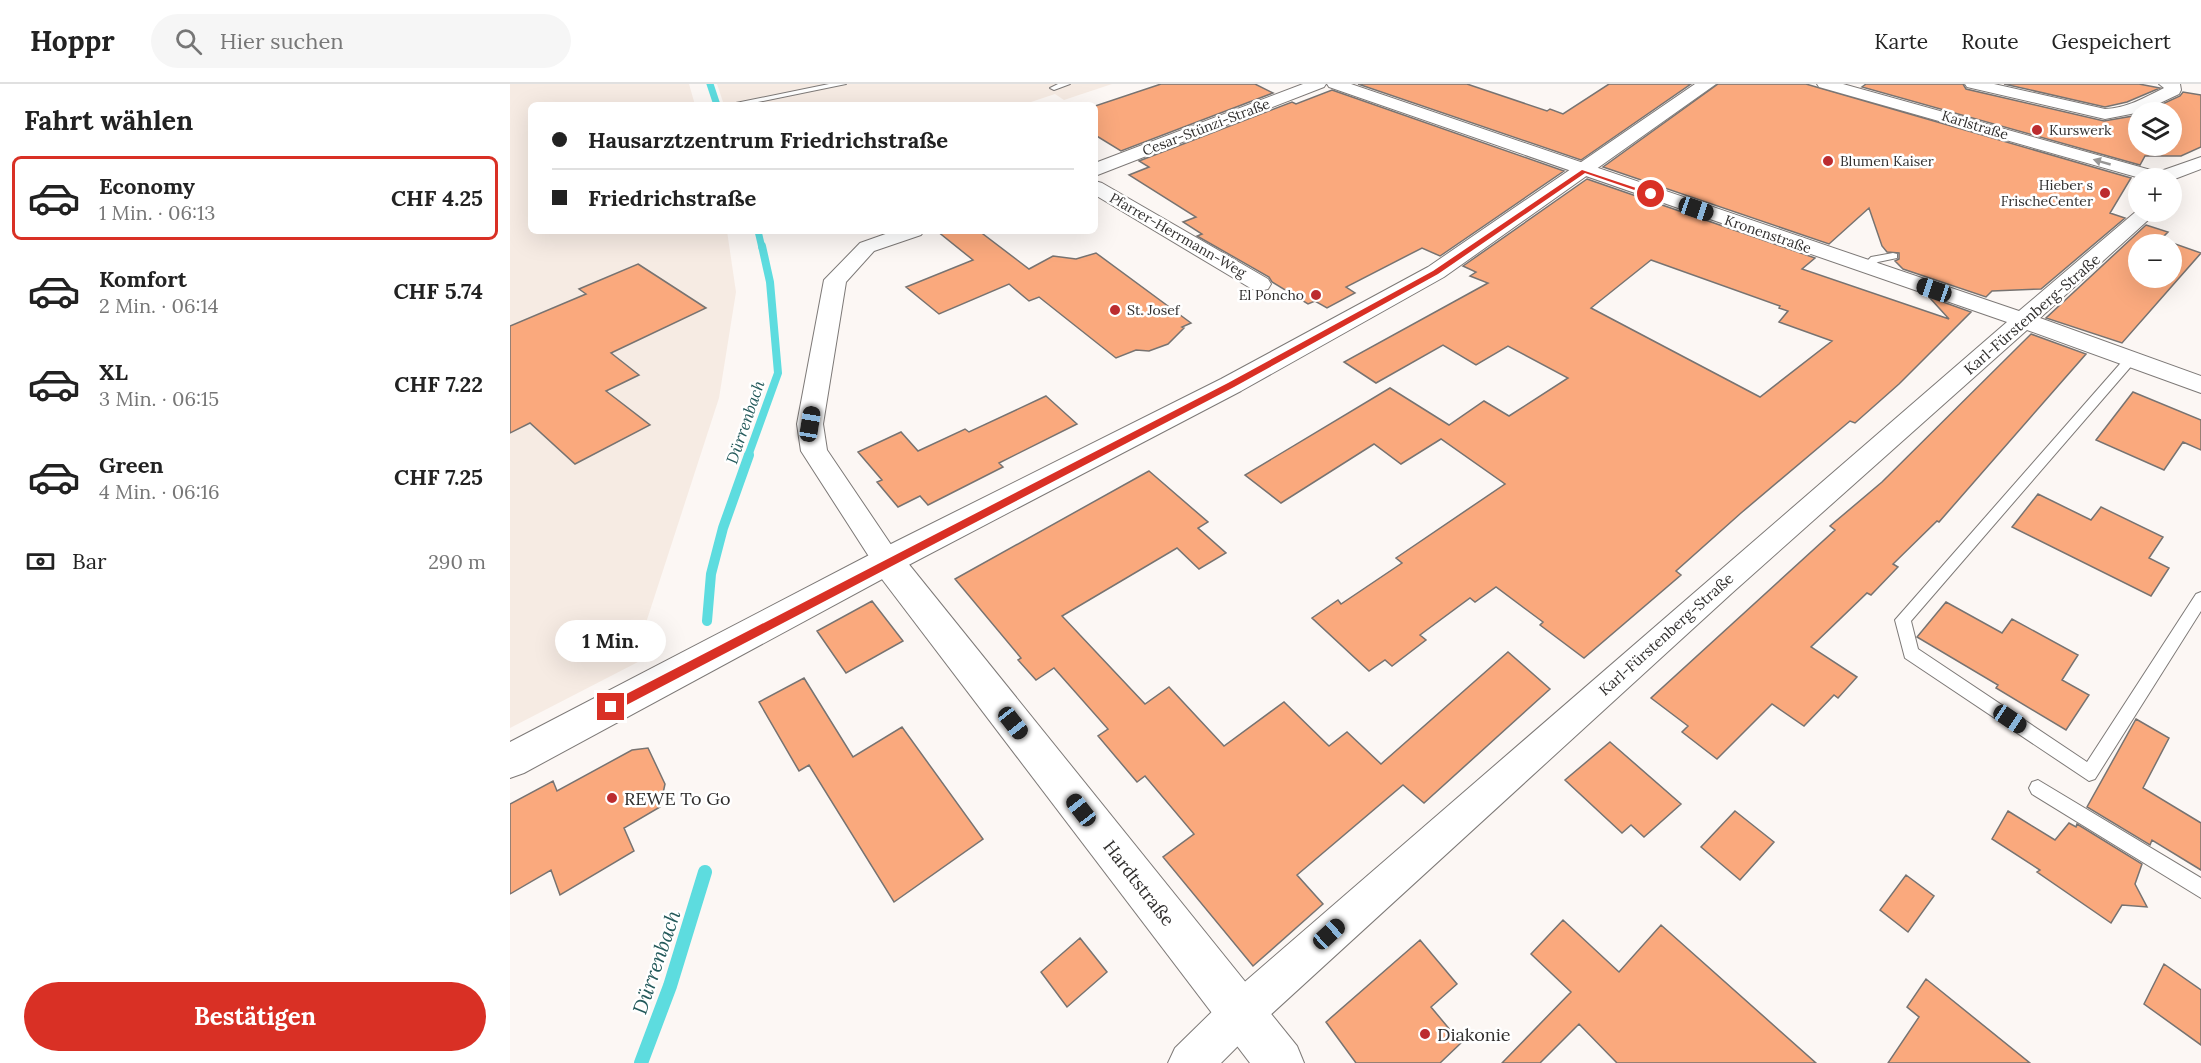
<!DOCTYPE html>
<html lang="de">
<meta charset="utf-8">
<style>
body{margin:0;font-family:Lora,serif;background:#f6f6f6;color:#222;height:100vh;display:flex;flex-direction:column;font-size:22px;white-space:nowrap}
*{box-sizing:border-box;margin:0}
p{font-size:20px;color:#767676}
.icon{flex:none;width:33px;height:33px;fill:none;stroke:currentColor;stroke-width:2;stroke-linecap:round;stroke-linejoin:round}
.map{position:relative;flex:1;overflow:hidden}
.sheet{display:flex;flex-direction:column;background:#fff;width:510px}
.sheet>*{flex:none}
.top-card{position:absolute;left:18px;top:18px;width:570px;height:132px;border-radius:9px;box-shadow:0 6px 24px #0002;display:grid;align-content:center;height:132px;padding:0 24px;background:#fff}
.buttons{position:absolute;left:1618px;top:18px;display:grid;gap:12px}
.buttons a{display:grid;place-items:center;width:54px;height:54px;border-radius:50%;background:#fff;box-shadow:0 6px 24px #0002;font-size:30px}
.end{position:absolute;width:27px;height:27px;margin:-14px;border:8px solid #d93025;background:#fff;box-shadow:0 0 0 3px #fff}
.from{border-radius:50%}
.bubble{position:absolute;height:42px;border-radius:21px;background:#fff;box-shadow:0 6px 24px #0002;font-size:20px;font-weight:800;line-height:42px;text-align:center}
.car{position:absolute;width:18px;height:36px;margin:-18px -9px;border-radius:8px;box-shadow:0 0 4px 2px #0007;background:linear-gradient(#222 24%,#8ab4d8 0 40%,#222 0 76%,#8ab4d8 0 86%,#222 0)}
.top-card b{display:flex;align-items:center;gap:21px;height:57px;font-size:22px}
.top-card b+b{border-top:2px solid #e0e0e0}
.top-card i{width:15px;height:15px;background:#222}
ul{padding:0;list-style:none}
li{display:flex;align-items:center;gap:18px;height:84px;margin:0 12px 9px;padding:0 12px;border:3px solid transparent;border-radius:9px}
li div{flex:1}
li b{display:block;font-size:22px}
li em{font-style:normal;font-weight:800}
li.active{border-color:#d93025}
li>.icon{width:54px;height:54px;stroke-width:1.5}
h2{padding:0 24px;font-size:27px;line-height:72px}
.pay{display:flex;align-items:center;gap:15px;height:66px;padding:0 24px;font-size:22px}
.pay p{margin-inline-start:auto}
.button{display:flex;gap:12px;margin-top:auto;padding:12px 24px}
.button a{flex:1;height:69px;border-radius:36px;background:#d93025;color:#fff;font-size:24px;font-weight:800;line-height:69px;text-align:center}
header{display:flex;align-items:center;gap:36px;box-sizing:border-box;height:84px;padding:0 30px;background:#fff;border-bottom:2px solid #e0e0e0}
header strong{font-size:28px}
nav{display:flex;gap:33px;margin-inline-start:auto;font-size:21px}
.search{width:420px;height:54px;background:#f6f6f6;display:flex;align-items:center;gap:15px;box-sizing:border-box;padding:0 21px;border-radius:33px;color:#767676;font-size:22px}
main{display:flex;flex:1;min-height:0}
.map>svg:first-child{display:block}
.built{fill:#f6ebe3}
.lines{fill:none;stroke-linecap:round;stroke-linejoin:round}
.stream-far3{stroke:#5ddcdf;stroke-width:7}
.stream-far2{stroke:#5ddcdf;stroke-width:8}
.stream-far1{stroke:#5ddcdf;stroke-width:10}
.stream{stroke:#5ddcdf;stroke-width:14}
.building{fill:#faa97d;stroke:#777371;stroke-width:1.5;fill-rule:evenodd}
.lane-casing{stroke:#7d7977;stroke-width:2}
.street-casing{stroke:#7d7977;stroke-width:2}
.secondary-casing{stroke:#7d7977;stroke-width:2}
.primary-casing{stroke:#7d7977;stroke-width:2}
.lane{fill:#fff;fill-rule:evenodd}
.street{fill:#fff;fill-rule:evenodd}
.secondary{fill:#fff;fill-rule:evenodd}
.primary{fill:#fff;fill-rule:evenodd}
.oneway{fill:#989796}
.route{fill:#d93025}
.poi-dot{fill:#bc2c2f;stroke:#fff;stroke-width:2}
.labels{text-anchor:middle;dominant-baseline:central;stroke-width:5;stroke-linejoin:round;paint-order:stroke}
.far-street-label{font-size:14px;fill:#312f2e;stroke:#fff}
.far-poi-label{font-size:14px;fill:#312f2e;stroke:#fff;text-anchor:start}
.street-label{font-size:15px;fill:#312f2e;stroke:#fff}
.water-label{font-size:16px;font-style:italic;fill:#245a5b;stroke:#fff}
.near-poi-label{font-size:18px;fill:#312f2e;stroke:#fff;text-anchor:start}
.near-street-label{font-size:18px;fill:#312f2e;stroke:#fff}
.near-water-label{font-size:20px;font-style:italic;fill:#245a5b;stroke:#fff}
</style>
<header>
<strong>Hoppr</strong>
<div class="search"><svg class="icon" aria-label="search" viewBox="0 0 24 24"><circle cx="10" cy="10" r="6"/><path d="M15 15l6 6"/></svg>Hier suchen</div>
<nav><a>Karte</a><a>Route</a><a>Gespeichert</a></nav>
</header>
<main>
<section class="sheet">
<h2>Fahrt wählen</h2>
<ul>
<li class="active"><svg class="icon" aria-label="car" viewBox="0 0 24 24"><path d="M5 17H2v-5l4-1 3-4h7l3 4 3 1v5h-3M9 17h6M6 11h13"/><circle cx="7" cy="17" r="2"/><circle cx="17" cy="17" r="2"/></svg><div><b>Economy</b><p>1 Min. · 06:13</p></div><em>CHF 4.25</em></li>
<li><svg class="icon" aria-label="car" viewBox="0 0 24 24"><path d="M5 17H2v-5l4-1 3-4h7l3 4 3 1v5h-3M9 17h6M6 11h13"/><circle cx="7" cy="17" r="2"/><circle cx="17" cy="17" r="2"/></svg><div><b>Komfort</b><p>2 Min. · 06:14</p></div><em>CHF 5.74</em></li>
<li><svg class="icon" aria-label="car" viewBox="0 0 24 24"><path d="M5 17H2v-5l4-1 3-4h7l3 4 3 1v5h-3M9 17h6M6 11h13"/><circle cx="7" cy="17" r="2"/><circle cx="17" cy="17" r="2"/></svg><div><b>XL</b><p>3 Min. · 06:15</p></div><em>CHF 7.22</em></li>
<li><svg class="icon" aria-label="car" viewBox="0 0 24 24"><path d="M5 17H2v-5l4-1 3-4h7l3 4 3 1v5h-3M9 17h6M6 11h13"/><circle cx="7" cy="17" r="2"/><circle cx="17" cy="17" r="2"/></svg><div><b>Green</b><p>4 Min. · 06:16</p></div><em>CHF 7.25</em></li>
</ul>
<div class="pay"><svg class="icon" aria-label="cash" viewBox="0 0 24 24"><path d="M3 7h18v10H3z"/><circle cx="12" cy="12" r="2"/></svg>Bar<p>290 m</p></div>
<div class="button"><a>Bestätigen</a></div>
</section>
<div class="map">
<svg width="1691" height="979" viewBox="0 0 1691 979">
<rect width="100%" height="100%" fill="#fcf7f4"/>
<path class="built" d="M0 0H179L185 21H21V147H217L226 208 209 314 133 548 128 578 0 644Z
M207 0H602L554 16 545 10 512 21H214Z"/>
<g class="lines">
<path class="stream-far3" d="M200 0 207 21
M248 147 252 164"/>
<path class="stream-far2" d="M238 372 268 289 260 198 252 162"/>
<path class="stream-far1" d="M197 537 201 490 213 444 239 371"/>
<path class="stream" d="M131 979 160 902 195 788"/>
</g>
<path class="building" d="M651 0H745L763 9 611 67 585 51V22Z
M848 0H957L1037 27 1040 25 1053 30 1099 0H1181L1071 76Z
M1208 0H1296L1621 94 1600 129 1615 134 1531 205 1482 207 1476 213 1393 185 1385 177 1389 175V169L1377 168 1372 162 1359 124 1319 160 1093 83Z
M1356 0H1453L1456 5 1594 37 1629 31V62H1662V28H1635L1670 12 1673 8 1691 11V63L1671 72H1635L1630 81 1352 3Z
M1494 0H1629L1650 4 1617 18 1595 23Z
M822 6 1054 87 930 172 912 164 836 203 845 209 817 224 805 217 798 220 762 198 759 193 687 152 692 150 673 138 686 133 619 91 639 83 629 77 782 18 786 20Z
M1077 95 1305 174 1292 185 1439 235 1419 213 1461 228 1389 300 1345 339 1340 337 1231 429 1166 487 1171 491 1074 574 1030 541 1033 538 986 503 965 518 960 514 910 551 916 556 882 582 875 576 859 587 802 534 828 516 831 520 892 479 886 474 995 400 931 355 891 380 864 360 771 419 735 391 880 304 939 341 974 317 999 332 1058 294 998 262 966 281 933 261 866 299 834 278 978 199 960 192 966 188 953 182ZM1141 176 1270 222 1269 224 1278 227 1269 238 1322 257 1250 313 1081 224Z
M1636 141 1658 148 1651 155 1691 169 1612 259 1536 234ZM1629 160H1662V194H1629Z
M427 147H469L519 185 543 172 566 175 586 169 681 239 672 243 674 244 658 260 639 267 626 266 606 274 529 213 519 217 499 200 429 230 396 203 463 176Z
M128 180 196 224 101 269 129 291 96 307 140 341 65 380 20 339 0 349V242L76 210 69 205Z
M1521 250 1576 270 1429 438 1427 437 1383 480 1388 483 1361 511 1357 509 1301 563 1347 593 1328 614 1324 611 1294 642 1262 620 1207 675 1172 648 1178 642 1141 614 1325 446 1320 442 1372 398Z
M1623 308 1691 336V366L1673 358 1654 386 1586 356Z
M536 312 567 340 489 379 493 383 418 421 410 412 388 423 367 398 372 396 348 368 391 348 408 367 455 345 459 348Z
M639 387 698 438 688 444 716 469 689 485 667 464 552 532 635 620 659 603 714 662 774 618 819 662 837 648 871 680 998 568 1040 605 914 719 893 701 787 791 813 820 743 882 653 773 684 750 635 692 627 698 588 652 598 645 544 584 526 596 508 576 511 574 445 495Z
M1528 410 1581 436 1591 423 1653 453 1639 474 1659 484 1641 512 1502 443Z
M362 517 393 557 336 589 307 547Z
M1436 518 1492 549 1502 535 1568 571 1552 596 1579 611 1556 646 1486 604 1488 601 1407 553Z
M294 594 343 673 392 643 473 755 384 818 299 681 289 687 249 618Z
M1626 635 1659 654 1633 704 1691 739V786L1642 756 1640 761 1577 723Z
M1100 658 1171 720 1134 753 1121 741 1112 749 1055 696Z
M138 664 155 700 150 723 114 744 124 767 50 811 41 786 0 810V720L43 697 47 707 122 666Z
M1225 727 1264 758 1230 796 1191 763Z
M1498 727 1545 756 1559 739 1566 743 1567 740 1632 780 1625 800 1637 823 1612 821 1601 839 1527 788 1530 786 1482 755Z
M1396 791 1424 812 1398 848 1370 826Z
M1053 836 1109 888 1151 841 1306 979H1107L1069 940 1030 979H992L1061 908 1021 870Z
M570 854 597 888 557 923 531 888Z
M910 856 947 900 921 923 951 959 930 979H846L816 938Z
M1654 880 1691 906V961L1634 920Z
M1416 895 1520 979H1378L1409 933 1397 923Z"/>
<g class="lines">
<defs>
<path id="lane" d="M319 0H336L233 21H216Z
M548 0H560L544 6 540 4Z
M1383 169 1387 170V174L1368 178 1356 186 1351 183 1361 173Z
M1620 272 1624 273V279L1401 537 1408 565 1577 678 1686 510 1691 508V527L1585 695 1579 697 1395 574 1385 536 1616 273Z
M1528 696 1691 794V814L1522 710 1519 704 1522 698Z"/>
<path id="street" d="M793 0H816L814 3 585 92V79Z
M817 0H841L1509 227 1629 125V128H1647L1530 234 1691 292V309L1517 246 1222 509 745 945 711 979H658L665 964 715 915 1497 238 819 3Z
M1307 0H1333L1648 88 1691 73V85L1662 96 1630 94 1309 3Z
M1455 0H1484L1595 25C1617 24 1634 14 1654 4L1649 0H1670L1671 6 1669 10 1631 28 1595 35 1457 3Z
M585 97 592 99 758 195 761 200 758 205 750 207 742 205 585 111Z
M384 147H414L411 151 364 167 336 198 313 340 317 366 392 477 387 485 377 488 367 485 291 367 287 340 314 196 350 159Z"/>
<path id="secondary" d="M377 465 389 468 787 962 794 979H740L365 486 361 477 365 468Z"/>
<path id="primary" d="M1185 0H1206L934 193 731 307 389 486 14 689 0 694V658L365 468 711 295 918 183Z"/>
</defs>
<use href="#lane" class="lane-casing"/>
<use href="#street" class="street-casing"/>
<use href="#secondary" class="secondary-casing"/>
<use href="#primary" class="primary-casing"/>
<use href="#lane" class="lane"/>
<use href="#street" class="street"/>
<use href="#secondary" class="secondary"/>
<use href="#primary" class="primary"/>
</g>
<defs><path id="oneway-solid" d="M-6-.8H1V-3.2L6.5 0L1 3.2V.8H-6Z" transform="scale(1.5)"/></defs>
<use class="oneway" href="#oneway-solid" transform="translate(1592 78) rotate(-164)"/>
<path class="route" d="M1072 86 1144 110 1139 111 1075 89 928 190 724 303 105 627H97V620L718 299 923 187Z"/>
<g class="poi-dot">
<circle cx="1527" cy="46" r="6"/>
<circle cx="1318" cy="77" r="6"/>
<circle cx="1595" cy="109" r="6"/>
<circle cx="806" cy="211" r="6"/>
<circle cx="605" cy="226" r="6"/>
<circle cx="102" cy="714" r="6"/>
<circle cx="915" cy="950" r="6"/>
</g>
<g class="labels">
<g class="far-street-label">
<text transform="translate(1465 41) rotate(17)">Karlstraße</text>
<text transform="translate(696 43) rotate(-21)">Cesar-Stünzi-Straße</text>
<text transform="translate(1258 150) rotate(19)">Kronenstraße</text>
<text transform="translate(668 151) rotate(30)">Pfarrer-Herrmann-Weg</text>
</g>
<g class="far-poi-label">
<text x="1539" y="46">Kurswerk</text>
<text x="1330" y="77">Blumen Kaiser</text>
<text x="1583" y="101" text-anchor="end">Hieber s<tspan x="1583" dy="16">FrischeCenter</tspan></text>
<text x="794" y="211" text-anchor="end">El Poncho</text>
<text x="617" y="226">St. Josef</text>
</g>
<g class="street-label">
<text transform="translate(1522 230) rotate(-41)">Karl-Fürstenberg-Straße</text>
<text transform="translate(1156 550) rotate(-42)">Karl-Fürstenberg-Straße</text>
</g>
<g class="water-label">
<text transform="translate(235 338) rotate(-71)">Dürrenbach</text>
</g>
<g class="near-poi-label">
<text x="114" y="714">REWE To Go</text>
<text x="927" y="950">Diakonie</text>
</g>
<g class="near-street-label">
<text transform="translate(629 799) rotate(52)">Hardtstraße</text>
</g>
<g class="near-water-label">
<text transform="translate(146 878) rotate(-71)">Dürrenbach</text>
</g>
</g>
</svg>
<div class="buttons">
<a><svg class="icon" aria-label="layers" viewBox="0 0 24 24"><path d="M12 4l9 5-9 5-9-5zM3 14l9 5 9-5"/></svg></a>
<a>+</a>
<a>−</a>
</div>
<i class="end from" style="left:1141px;top:110px"></i>
<i class="end" style="left:101px;top:623px"></i>
<div class="bubble" style="left:45px;top:536px;width:111px">1 Min.</div>
<i class="car" style="left:1186px;top:125px;rotate:109deg"></i>
<i class="car" style="left:1424px;top:206px;rotate:289deg"></i>
<i class="car" style="left:300px;top:340px;rotate:9deg"></i>
<i class="car" style="left:1500px;top:635px;rotate:124deg"></i>
<i class="car" style="left:503px;top:639px;rotate:142deg"></i>
<i class="car" style="left:571px;top:726px;rotate:322deg"></i>
<i class="car" style="left:819px;top:850px;rotate:48deg"></i>
<div class="top-card">
<b><i class="from"></i>Hausarztzentrum Friedrichstraße</b>
<b><i></i>Friedrichstraße</b>
</div>
</div>
</main>
